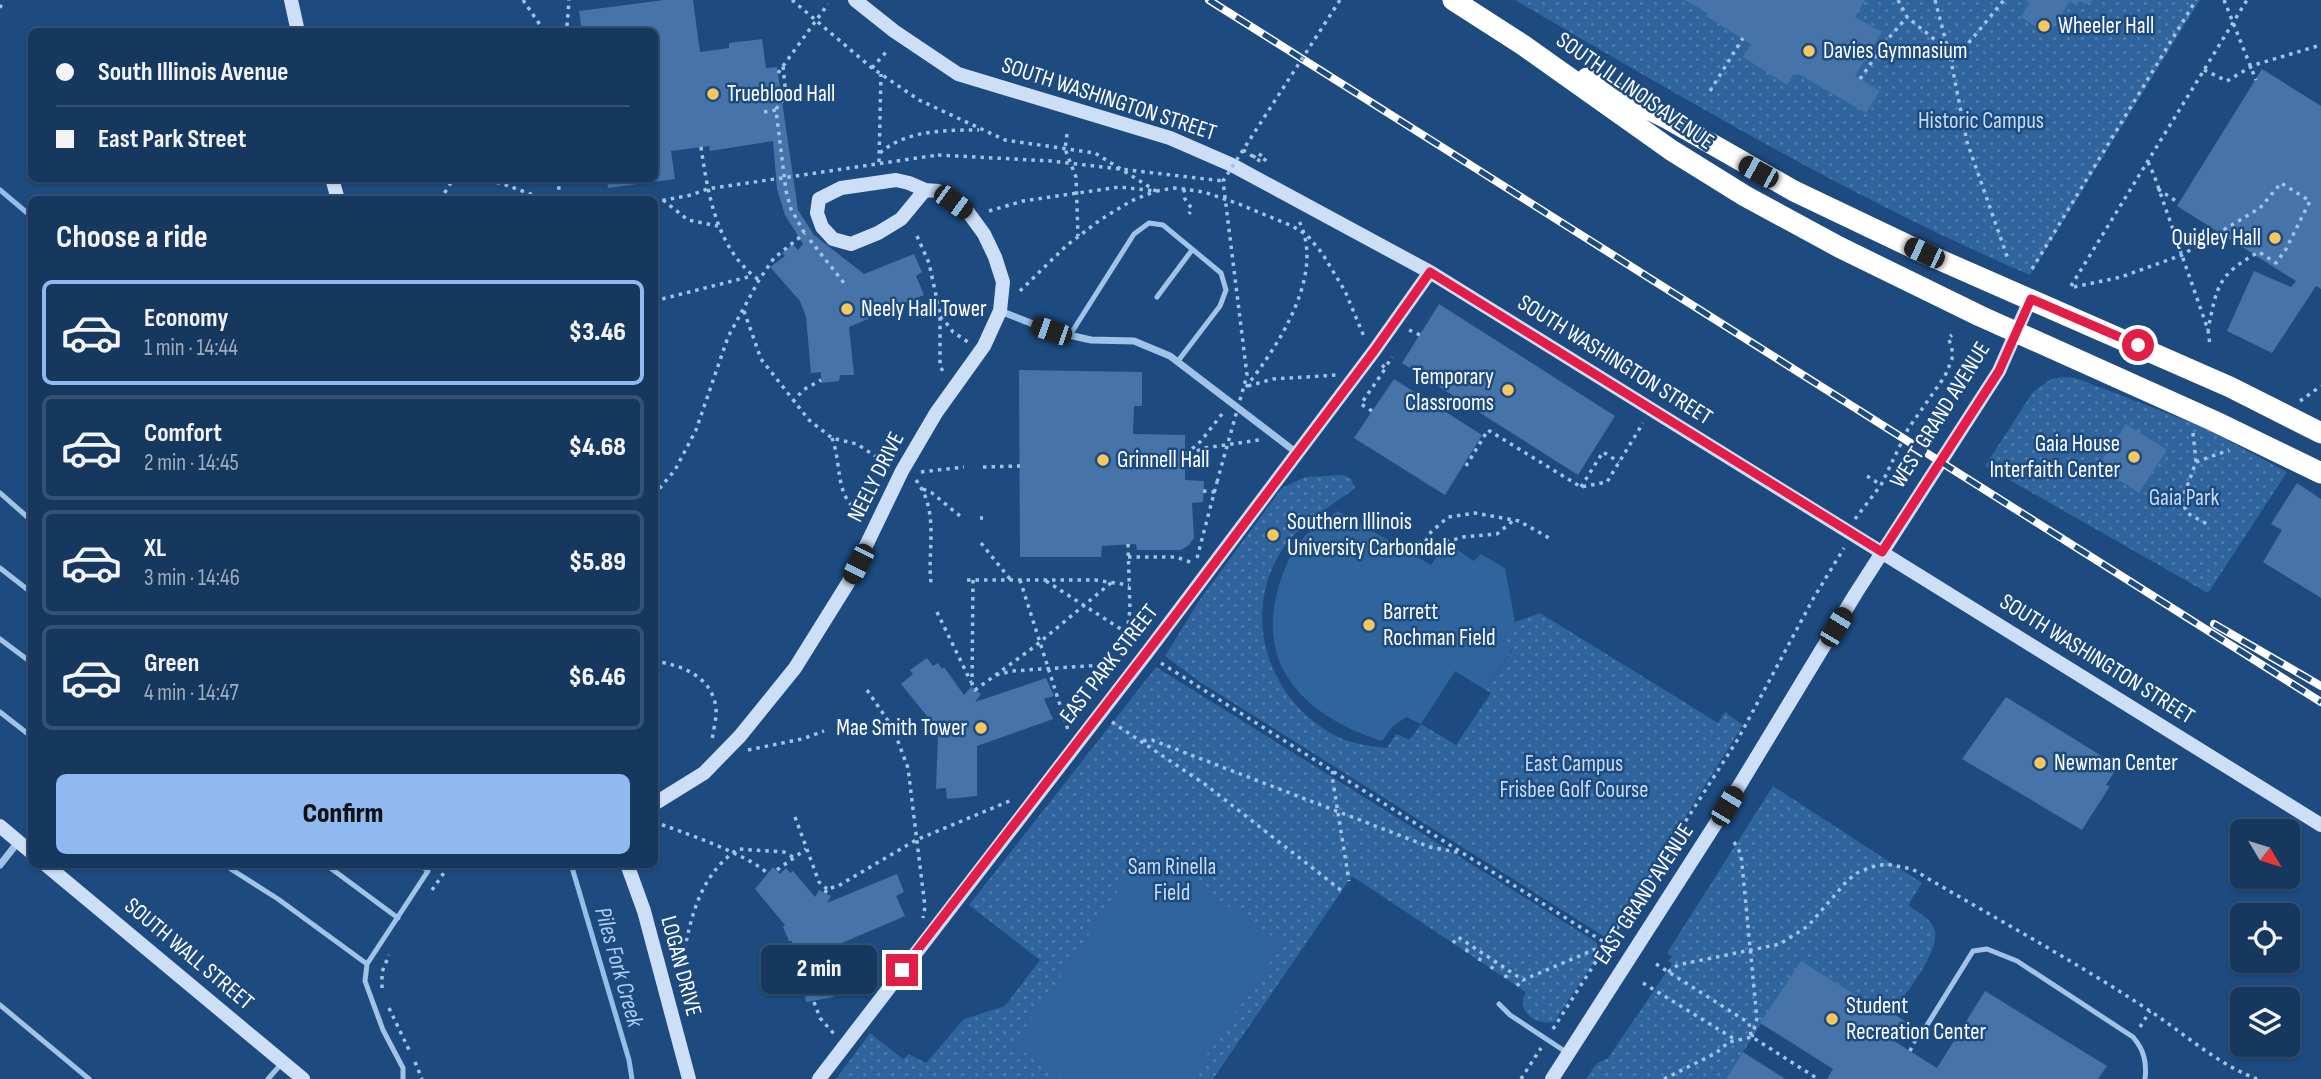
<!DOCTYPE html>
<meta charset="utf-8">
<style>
body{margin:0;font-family:"Sofia Sans Condensed",sans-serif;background:#234368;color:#f1f3f6;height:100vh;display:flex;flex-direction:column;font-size:26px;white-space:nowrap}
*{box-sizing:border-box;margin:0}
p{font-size:23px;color:#9eacbd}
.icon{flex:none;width:38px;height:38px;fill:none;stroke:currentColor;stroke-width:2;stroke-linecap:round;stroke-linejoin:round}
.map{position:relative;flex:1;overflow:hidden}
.panel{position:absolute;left:28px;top:196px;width:630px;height:672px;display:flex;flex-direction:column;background:#16385f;border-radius:10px;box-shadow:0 2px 5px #0004,0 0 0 2px #355274}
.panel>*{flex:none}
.banner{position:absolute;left:28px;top:28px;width:630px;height:154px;border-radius:10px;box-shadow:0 2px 5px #0004,0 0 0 2px #355274;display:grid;align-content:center;height:154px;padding:0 28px;background:#16385f}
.needle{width:46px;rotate:128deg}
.buttons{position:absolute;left:2230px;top:819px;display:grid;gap:14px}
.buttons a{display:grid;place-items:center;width:70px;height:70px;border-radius:10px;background:#16385f;box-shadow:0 2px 5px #0004,0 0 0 2px #355274;font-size:35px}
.end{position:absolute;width:32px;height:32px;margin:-16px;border:9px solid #e11d48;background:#fff;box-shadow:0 0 0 4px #fff}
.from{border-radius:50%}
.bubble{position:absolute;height:49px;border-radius:10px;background:#16385f;box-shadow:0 2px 5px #0004,0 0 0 2px #355274;font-size:23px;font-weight:800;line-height:49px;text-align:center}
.car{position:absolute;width:21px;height:42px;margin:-21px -10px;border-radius:9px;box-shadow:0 0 5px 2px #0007;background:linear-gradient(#222 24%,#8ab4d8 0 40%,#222 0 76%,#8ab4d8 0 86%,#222 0)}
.banner b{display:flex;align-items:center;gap:24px;height:66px;font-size:26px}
.banner b+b{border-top:2px solid #355274}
.banner i{width:18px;height:18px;background:#f1f3f6}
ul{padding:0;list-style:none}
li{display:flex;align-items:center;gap:21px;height:105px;margin:0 14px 10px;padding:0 14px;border:4px solid #355274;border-radius:10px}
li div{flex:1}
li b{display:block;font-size:26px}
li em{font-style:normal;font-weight:800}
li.selected{border-color:#90b9f0}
li>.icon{width:63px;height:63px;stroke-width:1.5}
h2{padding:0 28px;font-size:32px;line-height:84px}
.cta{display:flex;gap:14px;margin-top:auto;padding:14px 28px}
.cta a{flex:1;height:80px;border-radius:10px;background:#90b9f0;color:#111;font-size:28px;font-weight:800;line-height:80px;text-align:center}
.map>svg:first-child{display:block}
.grass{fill:url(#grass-dots)}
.garden{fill:#30649d}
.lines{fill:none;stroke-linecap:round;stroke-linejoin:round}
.stream{stroke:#94beea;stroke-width:5}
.building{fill:#4674a8}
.path{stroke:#a1c3e8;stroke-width:3.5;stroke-dasharray:3.5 5;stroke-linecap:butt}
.lane{stroke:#a1c3e8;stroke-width:5}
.street{stroke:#a1c3e8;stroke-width:7}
.secondary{stroke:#ccdff6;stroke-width:14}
.highway{stroke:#fff;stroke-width:21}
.rail-casing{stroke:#fff;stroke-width:8}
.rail{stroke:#1d4a7f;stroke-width:5;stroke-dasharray:16;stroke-linecap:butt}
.path-bridge{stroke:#a1c3e8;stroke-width:3.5;stroke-dasharray:3.5 5;stroke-linecap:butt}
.route{stroke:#e11d48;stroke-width:9}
.poi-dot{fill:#f8c85f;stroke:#1d4a7f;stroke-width:2.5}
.labels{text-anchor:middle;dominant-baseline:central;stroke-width:5;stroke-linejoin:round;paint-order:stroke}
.poi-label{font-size:23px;fill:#fff;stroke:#1d4a7f;text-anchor:start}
.street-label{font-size:23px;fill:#fff;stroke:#1d4a7f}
.park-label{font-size:23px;fill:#c5dcf6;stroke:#1d4a7f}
.water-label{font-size:24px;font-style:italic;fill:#accdf0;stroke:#1d4a7f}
</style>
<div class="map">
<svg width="2321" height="1079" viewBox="0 0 2321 1079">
<defs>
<pattern id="grass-dots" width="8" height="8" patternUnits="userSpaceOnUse" patternTransform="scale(1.75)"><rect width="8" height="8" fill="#30649d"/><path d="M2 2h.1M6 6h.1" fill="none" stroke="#4f7bac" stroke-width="1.8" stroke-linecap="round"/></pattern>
</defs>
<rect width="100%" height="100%" fill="#1d4a7f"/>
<path class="grass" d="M1515 0H2200L2030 275C1851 198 1683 98 1515 0Z
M2063 377 2076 378 2203 427 2287 472 2208 593 1985 466 2033 392 2051 379Z
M1344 475 1351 479 1355 488C1330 508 1300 522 1282 550 1240 615 1268 701 1336 736 1352 744 1369 746 1387 748L1396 734 1410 740 1421 724 1456 745 1491 693 1486 690 1514 647 1503 640 1515 622 1540 613 1718 723 1725 712 1743 725 1608 939 1200 682 1165 656 1199 601 1282 488 1305 477Z
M1156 667 1596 942 1600 953 1554 1022C1535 1026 1515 1010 1526 992L1352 876 1213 1079H836L870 1033 903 1059 909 1054 926 1063 964 1019 1005 1006 1040 960 969 905Z
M1773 786 1922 883 1911 900 1909 906C1917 912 1930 918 1934 928 1943 949 1902 998 1890 1016L1801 961 1726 1079H1586L1596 1064 1608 1058 1672 964 1668 961 1672 956 1667 953Z"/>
<path class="garden" d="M1338 511 1431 565 1446 542 1474 561 1481 554 1505 568 1515 622 1503 640 1514 646 1486 690 1455 671 1421 724 1406 717 1392 727 1382 741C1311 718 1255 671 1278 589 1283 571 1293 546 1308 533 1317 525 1328 518 1338 511Z
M1146 850 1283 944 1190 1079H1066L1014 1045Z"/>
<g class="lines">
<path class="stream" d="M0 190 32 217
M571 864 629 1060 632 1079"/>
</g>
<path class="building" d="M664 0H693L700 52 729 48V43L762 39 766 68 777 67 798 210 814 235 864 274 914 254 922 272 916 276 924 295 849 327 854 375H840L839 381 821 383V372L811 373 806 317 800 301 770 267 785 256 782 253 793 244 798 250 803 244 785 215 777 189 773 141 710 151 709 146 671 151 675 179 608 188 607 178H654V32H582L579 11Z
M1685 0H1865L1855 17 1882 32 1855 76 1880 91 1866 113 1795 72 1787 85 1743 57 1751 44 1706 16 1708 13Z
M2025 0H2093L2086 4 2079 1 2077 6 2070 1 2048 35 2021 17 2030 3Z
M2262 69 2321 106V289L2316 286 2272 353 2227 331 2254 271 2291 287 2296 281 2177 206Z
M1439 304 1615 416 1578 475 1402 363Z
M1019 370 1142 372V406H1134L1133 434 1185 435V480L1204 481 1203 502 1192 503 1194 538 1189 545 1181 550H1137L1136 544 1102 546 1101 557H1020Z
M1394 379 1482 435 1445 495 1354 438Z
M2126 424 2167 450 2139 493 2098 466Z
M2297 483 2321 499V598L2263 562 2282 530 2271 524Z
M927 658 933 666 938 663 942 669 944 667 964 695 971 687 981 694 975 702 1046 678 1054 696 1044 699 1053 719 977 746V796L947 799 946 788 936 789 938 735 931 721 901 684 913 674 910 670Z
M2006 697 2118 766 2106 785 2110 786 2082 830 1962 759Z
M773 867 780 874 786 868 790 873 793 871 815 897 819 890 831 896 827 903 897 874 904 892 896 896 905 916 830 948 834 997 806 1002 805 994H796L792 941H789L783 927 785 925 755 889Z
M1801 961 1890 1016 1893 1013 1906 1022 1894 1041 1937 1068 1985 991 2107 1066 2098 1079H1827L1833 1069 1760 1023Z
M1743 1052 1779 1075 1785 1079H1726Z"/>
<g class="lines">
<path class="path" d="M523 0 545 32
M792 0 872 68 919 100 1005 140 1095 153 1156 191 1131 201 1100 220 1066 246 1020 291
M1898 0 1907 17 1945 48
M1935 0 1951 61 1967 142 2008 259
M2224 0 2256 80
M0 8 3 0
M561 32 567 26 569 0
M1951 61 1957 57 2004 0
M872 68 887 51
M2204 70 2227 81 2254 65 2321 45
M778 73 828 4
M1860 79 1887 40 1907 17
M1710 91 1743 38
M776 109 786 96 783 66
M764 112 776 110 786 191 791 209 805 234
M1067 134 1065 149 1076 177 1078 236
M701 147C708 195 717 250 759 280
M880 153C906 130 946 130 979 130
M1253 158 1257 153 1266 158 1262 164
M879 162 881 74
M2148 162 2154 175 2208 330 2210 345
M480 178 506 185 546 200
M557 178 561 200
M1184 189 1185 199 1192 209 1189 214
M2158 189 2179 203
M440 200 454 178
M663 200 688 220 718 226
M654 202 691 195 707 189 938 155
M989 211 1023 201 1119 187 1156 191 1175 188 1184 189 1204 192 1239 204 1292 226 1307 235 1322 253 1345 291 1365 339
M917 236 929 263 940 314V367L944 372
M810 240 844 283
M2032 269 2196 0
M2071 286 2247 0
M2074 287 2121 277 2182 255 2260 208 2281 183 2310 201 2286 249 2276 263 2259 252C2217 275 2217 286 2208 330
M654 301 752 276
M744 311 761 359 809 420 832 438 857 444 887 464
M941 316 953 332 968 342
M1409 330 1420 335
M1382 365 1385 368 1392 357
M1248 386 1273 379 1337 375
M1246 387C1278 346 1326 274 1299 221
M2300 401 2321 386
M793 402 803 390 821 380
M1372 411 1361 404 1385 369
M1222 414 1201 441 1185 455 1205 448 1259 440
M2193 433 2196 462 2182 500 2187 513 2207 524
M832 438C843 467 833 500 865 515
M2196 462 2229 450
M1466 466 1488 430 1581 487 1607 482 1643 423
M983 467 1020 466
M921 472 964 467
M1867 476 1881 485
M916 480C940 512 927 548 931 583
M1581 487 1603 452 1619 462
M923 489 932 493 960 516
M1203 491 1215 492
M654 495 675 470 696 430 728 337 759 280 774 258 805 233
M980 518H983
M1855 519 1881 485 1908 429 1945 376 1952 359V347L1948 338 1952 335
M1446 542 1463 537 1497 534 1514 520
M981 543 1010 579
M1128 544 1130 609 1127 633 1133 646
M1417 556 1431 532 1448 517 1475 513 1519 521 1551 539
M1128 557H1176L1193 563
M1197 558 1217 482
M967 580H1095L1129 585
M973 580 972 684 975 690 1034 647 1112 582
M1020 580 1068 730
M1046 581 1127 633
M937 612 971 682
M654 661C681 665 712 676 716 708 717 718 713 731 712 741
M1161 663 1607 944
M996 675 1012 671 1117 664
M867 690 893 728 908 768 925 907 923 918
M1112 722 1206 785 1342 891
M1143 741 1152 740 1430 847 1462 853
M748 750 802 739 824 731
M1333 771 1332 776 1349 881
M795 817 819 882 827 889
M654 822C680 831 749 855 767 873
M1734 842 1741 854 1756 1009 1757 1018 1752 1037
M777 870 806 849
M432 890 450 864
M825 893 827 889 838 886 916 840 1012 800
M1453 943 1458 937 1523 980 1605 945
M1466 952 1470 946
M683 958C691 916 700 875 738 849L784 852 793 857
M1479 961 1483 954
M1656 964 1749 1023 1751 1035
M1491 969 1496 962
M1668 972 1678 965 1780 944 1808 926 1847 881 1857 873 1871 867 1886 864 1912 869C1991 916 2073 960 2150 1011 2185 1034 2217 1064 2257 1079
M1505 978 1509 971
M1643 983 1736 1040
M1517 986 1522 980
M382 988V972L389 955
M814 1002 820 1018 835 1035
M389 1008 410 1052
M2140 1027 2150 1011
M1553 1029 1738 739 1813 599 1844 548
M1910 1051 1917 1037
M415 1062 422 1079
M1521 1079 1541 1048
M1664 1079 1716 1053 1729 1042 1752 1037 1818 1079"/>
<path class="lane" d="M1157 297 1192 250
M1070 335 1134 234 1149 223 1163 225 1221 273 1226 290 1220 306 1178 361
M0 493 32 521
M0 568 32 593
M0 639 32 663
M0 712 32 737
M223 864 278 899 367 964
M325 864 398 918
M905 972 919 983
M1499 1004 1510 1015 1566 1052
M0 1005 89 1079
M1924 1030 1973 951 1987 949 2017 961 2133 1037C2144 1050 2147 1062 2145 1079
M268 1079 283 1062
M403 1079V1068L383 1030 365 981 367 964 428 871 419 864"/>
<path class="street" d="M1000 311 1051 331 1091 340 1134 341 1170 356 1297 453
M0 865 18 842"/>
<path class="secondary" d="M291 0 298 32
M855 0 894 31 958 74 1170 138 1232 165 1430 272 2321 825
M332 178 338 200
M654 804 704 773 740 736 795 668 848 583 902 471 936 413 984 346 1000 311 1003 282 995 257 984 234 968 212 938 191 925 190 909 183 896 180 841 188 819 199 817 213 822 227 833 239 851 244 878 233 901 219 925 190
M0 826 32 853
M45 864 303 1079
M627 864 644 911 689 1079
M819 1079 1146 654 1374 351 1430 272
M1552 1079 1727 806 1856 593 1999 371 2031 298"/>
<path class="highway" d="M1453 0 1523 45 1671 150 1745 196 1839 247 1980 316 2214 421 2321 473
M1587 78 1668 119 1794 191 1924 253 2230 387 2321 433"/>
<defs>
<path id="rail" d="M1209 0 2321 702
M2214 624 2321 686"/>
</defs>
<use href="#rail" class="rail-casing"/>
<use href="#rail" class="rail"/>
<path class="path-bridge" d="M1243 150 1263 163
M938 155 1051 161 1223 181
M1217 482 1247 375 1223 181 1340 0"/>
</g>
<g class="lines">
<path class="route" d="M902 970 1174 617 1374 351 1430 272 1882 552 1999 371 2031 299 2138 345"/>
</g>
<g class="poi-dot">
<circle cx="2044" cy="26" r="7"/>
<circle cx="1809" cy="51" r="7"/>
<circle cx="713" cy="94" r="7"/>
<circle cx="2275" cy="238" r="7"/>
<circle cx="847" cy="309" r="7"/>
<circle cx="1508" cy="390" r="7"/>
<circle cx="2134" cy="457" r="7"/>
<circle cx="1103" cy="460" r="7"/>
<circle cx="1273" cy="535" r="7"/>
<circle cx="1369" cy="625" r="7"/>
<circle cx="981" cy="728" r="7"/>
<circle cx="2040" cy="763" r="7"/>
<circle cx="1832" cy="1019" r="7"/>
</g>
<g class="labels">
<g class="poi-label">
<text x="2058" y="26">Wheeler Hall</text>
<text x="1823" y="51">Davies Gymnasium</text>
<text x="727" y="94">Trueblood Hall</text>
<text x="2261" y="238" text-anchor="end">Quigley Hall</text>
<text x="861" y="309">Neely Hall Tower</text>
<text x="1494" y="377" text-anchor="end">Temporary<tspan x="1494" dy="26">Classrooms</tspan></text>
<text x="2120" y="444" text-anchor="end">Gaia House<tspan x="2120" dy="26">Interfaith Center</tspan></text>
<text x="1117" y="460">Grinnell Hall</text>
<text x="1287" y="522">Southern Illinois<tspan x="1287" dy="26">University Carbondale</tspan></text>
<text x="1383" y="612">Barrett<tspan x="1383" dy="26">Rochman Field</tspan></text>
<text x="967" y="728" text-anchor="end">Mae Smith Tower</text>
<text x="2054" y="763">Newman Center</text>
<text x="1846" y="1006">Student<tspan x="1846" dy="26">Recreation Center</tspan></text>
</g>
<g class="street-label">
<text transform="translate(1635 91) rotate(35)">SOUTH ILLINOIS AVENUE</text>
<text transform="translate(1109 99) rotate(18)">SOUTH WASHINGTON STREET</text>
<text transform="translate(1615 360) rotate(32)">SOUTH WASHINGTON STREET</text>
<text transform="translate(1940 415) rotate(-58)">WEST GRAND AVENUE</text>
<text transform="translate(876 477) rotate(-63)">NEELY DRIVE</text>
<text transform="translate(2097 659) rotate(32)">SOUTH WASHINGTON STREET</text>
<text transform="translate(1109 664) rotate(-52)">EAST PARK STREET</text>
<text transform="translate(1644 894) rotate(-57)">EAST GRAND AVENUE</text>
<text transform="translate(189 954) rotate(40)">SOUTH WALL STREET</text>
<text transform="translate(681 966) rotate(75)">LOGAN DRIVE</text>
</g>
<g class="park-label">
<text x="1981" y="121">Historic Campus</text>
<text x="2184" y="498">Gaia Park</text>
<text x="1574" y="764">East Campus<tspan x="1574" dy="26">Frisbee Golf Course</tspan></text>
<text x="1172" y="867">Sam Rinella<tspan x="1172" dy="26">Field</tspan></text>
</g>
<g class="water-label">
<text transform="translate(619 967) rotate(74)">Piles Fork Creek</text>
</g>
</g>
</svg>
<div class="buttons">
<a><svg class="needle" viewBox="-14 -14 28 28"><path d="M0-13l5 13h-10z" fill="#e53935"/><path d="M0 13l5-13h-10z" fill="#9eacbd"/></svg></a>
<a><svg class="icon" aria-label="locate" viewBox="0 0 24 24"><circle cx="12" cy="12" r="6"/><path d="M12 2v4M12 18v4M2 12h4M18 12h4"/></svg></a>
<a><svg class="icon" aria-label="layers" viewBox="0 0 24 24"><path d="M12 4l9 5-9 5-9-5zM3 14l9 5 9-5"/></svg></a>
</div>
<i class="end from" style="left:2138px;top:345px"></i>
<i class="end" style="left:902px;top:970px"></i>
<div class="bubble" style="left:761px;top:945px;width:116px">2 min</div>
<i class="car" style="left:1758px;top:172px;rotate:299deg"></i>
<i class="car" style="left:953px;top:202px;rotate:126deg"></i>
<i class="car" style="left:1924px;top:253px;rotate:295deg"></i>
<i class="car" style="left:1051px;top:331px;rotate:289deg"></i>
<i class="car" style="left:858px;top:564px;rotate:207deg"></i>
<i class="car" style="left:1836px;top:627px;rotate:31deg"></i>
<i class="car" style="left:1727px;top:806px;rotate:31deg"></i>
<div class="banner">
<b><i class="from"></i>South Illinois Avenue</b>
<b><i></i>East Park Street</b>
</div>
<section class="panel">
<h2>Choose a ride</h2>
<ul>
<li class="selected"><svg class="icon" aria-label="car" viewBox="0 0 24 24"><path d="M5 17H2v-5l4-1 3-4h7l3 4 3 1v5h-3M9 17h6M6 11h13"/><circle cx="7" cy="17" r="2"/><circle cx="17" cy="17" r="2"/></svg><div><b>Economy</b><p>1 min · 14:44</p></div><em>$3.46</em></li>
<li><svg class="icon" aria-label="car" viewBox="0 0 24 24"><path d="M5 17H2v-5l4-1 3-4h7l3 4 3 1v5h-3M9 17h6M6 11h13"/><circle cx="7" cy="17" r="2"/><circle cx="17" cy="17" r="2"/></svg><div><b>Comfort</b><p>2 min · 14:45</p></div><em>$4.68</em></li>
<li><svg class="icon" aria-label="car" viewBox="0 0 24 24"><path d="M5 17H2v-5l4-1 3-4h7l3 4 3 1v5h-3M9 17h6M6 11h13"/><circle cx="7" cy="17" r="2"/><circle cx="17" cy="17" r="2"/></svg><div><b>XL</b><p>3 min · 14:46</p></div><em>$5.89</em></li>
<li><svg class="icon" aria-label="car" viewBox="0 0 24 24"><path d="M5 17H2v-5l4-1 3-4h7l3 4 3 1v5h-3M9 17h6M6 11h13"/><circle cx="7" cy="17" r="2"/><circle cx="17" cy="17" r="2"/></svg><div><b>Green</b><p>4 min · 14:47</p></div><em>$6.46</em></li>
</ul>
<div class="cta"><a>Confirm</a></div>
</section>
</div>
